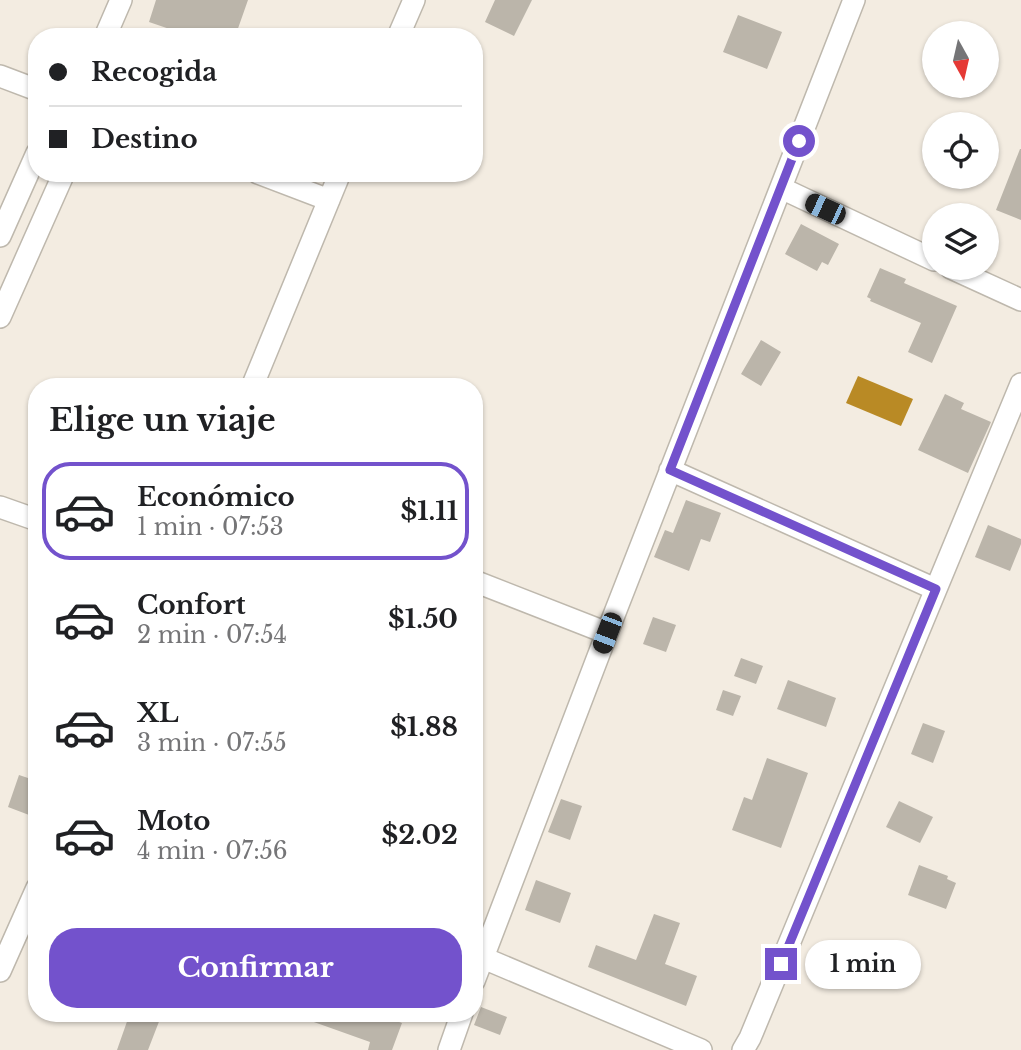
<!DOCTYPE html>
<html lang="es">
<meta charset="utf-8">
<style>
body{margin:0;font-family:"Libre Baskerville",serif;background:#f2f2f2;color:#202124;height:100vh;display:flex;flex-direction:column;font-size:26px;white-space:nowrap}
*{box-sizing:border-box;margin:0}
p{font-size:23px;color:#757577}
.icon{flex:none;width:38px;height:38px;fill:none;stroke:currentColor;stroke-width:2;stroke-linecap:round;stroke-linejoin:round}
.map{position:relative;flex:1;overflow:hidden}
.drawer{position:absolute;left:28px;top:378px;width:455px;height:644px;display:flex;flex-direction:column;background:#fff;border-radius:28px;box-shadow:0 2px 5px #0004}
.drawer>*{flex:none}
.banner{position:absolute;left:28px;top:28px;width:455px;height:154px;border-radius:28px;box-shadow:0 2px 5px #0004;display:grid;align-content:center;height:154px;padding:0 21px;background:#fff}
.needle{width:46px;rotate:172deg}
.fabs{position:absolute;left:922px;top:21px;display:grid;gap:14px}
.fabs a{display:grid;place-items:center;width:77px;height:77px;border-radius:50%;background:#fff;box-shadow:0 2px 5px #0004;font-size:35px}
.end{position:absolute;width:32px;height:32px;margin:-16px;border:9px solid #7352cc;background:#fff;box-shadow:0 0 0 4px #fff}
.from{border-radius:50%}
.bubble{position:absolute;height:49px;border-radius:24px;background:#fff;box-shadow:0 2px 5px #0004;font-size:23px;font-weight:700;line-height:49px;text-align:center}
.car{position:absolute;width:21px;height:42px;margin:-21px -10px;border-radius:9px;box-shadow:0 0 5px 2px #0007;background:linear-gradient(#222 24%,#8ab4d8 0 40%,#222 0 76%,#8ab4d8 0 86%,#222 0)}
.banner b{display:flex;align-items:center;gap:24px;height:66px;font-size:26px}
.banner b+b{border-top:2px solid #e0e0e0}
.banner i{width:18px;height:18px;background:#202124}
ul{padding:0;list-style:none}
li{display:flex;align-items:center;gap:21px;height:98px;margin:0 14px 10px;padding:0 7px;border:4px solid transparent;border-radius:28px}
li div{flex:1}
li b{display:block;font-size:26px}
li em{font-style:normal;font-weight:700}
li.selected{border-color:#7352cc}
li>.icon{width:63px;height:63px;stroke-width:1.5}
h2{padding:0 21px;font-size:32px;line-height:84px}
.action{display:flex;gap:14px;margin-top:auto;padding:14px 21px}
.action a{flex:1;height:80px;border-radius:28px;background:#7352cc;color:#fff;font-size:28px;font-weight:700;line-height:80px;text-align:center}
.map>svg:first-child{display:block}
.water{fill:#b98a25}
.building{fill:#bbb5aa}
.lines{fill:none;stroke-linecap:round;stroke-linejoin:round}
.minor-casing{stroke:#beb8ad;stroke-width:24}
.minor{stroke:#fff;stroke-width:21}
.route{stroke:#7352cc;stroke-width:9}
</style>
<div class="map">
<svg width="1021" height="1050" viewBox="0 0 1021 1050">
<rect width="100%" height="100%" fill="#f3ece1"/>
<path class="water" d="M858 376 913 399 901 426 846 403Z"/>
<path class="building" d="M156 0H248L235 37H193L149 22Z
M495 0H532L514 36 485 22Z
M738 15 782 32 767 69 723 52Z
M1020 149H1021V220L996 210Z
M801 224 839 244 828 265 822 262 817 271 785 254Z
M880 268 906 279 904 283 957 306 932 363 908 352 921 323 870 301 871 299 867 297Z
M761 340 781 352 761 386 741 374Z
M945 394 964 403 961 409 991 422 968 473 918 450Z
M686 500 721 513 710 542 701 539 689 571 654 557 665 530 673 533Z
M988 525 1021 539V544L1010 571 975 557Z
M653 617 676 625 666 652 643 644Z
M741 658 763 666 756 684 734 676Z
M788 680 836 698 826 727 777 709Z
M723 690 741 696 733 716 716 710Z
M923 723 945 731 933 763 911 754Z
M767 758 808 773 781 848 732 830 744 797 752 800Z
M19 775 37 781V818L8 807Z
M561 799 582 806 570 840 548 832Z
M899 801 933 817 920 843 886 827Z
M919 865 948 876 947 879 956 883 946 909 908 895Z
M536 880 571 893 560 923 525 910Z
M654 914 680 923 665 964 697 976 686 1006 588 967 596 945 636 960Z
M481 1007 507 1017 500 1035 474 1025Z
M130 1013H142L160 1019 148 1050H117Z
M297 1013H374L402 1023 392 1050H368L370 1042 297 1016Z"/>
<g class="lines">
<defs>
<path id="minor" d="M105 37 121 0
M398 37 414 0
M0 76 37 90
M258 173 329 200
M781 188 934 260
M0 236 37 153
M951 268 1021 300
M0 317 64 173
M252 387 340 173
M670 470 935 589
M0 507 37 520
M474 581 607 633
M474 954 701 1050
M0 971 37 888
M474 981 607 633 854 0
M449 1050 462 1013
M743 1050 750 1038 1021 384"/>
</defs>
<use href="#minor" class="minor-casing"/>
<use href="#minor" class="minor"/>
</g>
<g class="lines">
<path class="route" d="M781 964 936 589 670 470 799 141"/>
</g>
</svg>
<div class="fabs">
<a><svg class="needle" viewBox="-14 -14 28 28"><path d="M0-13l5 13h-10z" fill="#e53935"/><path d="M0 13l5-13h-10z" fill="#757577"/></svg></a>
<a><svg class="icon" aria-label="locate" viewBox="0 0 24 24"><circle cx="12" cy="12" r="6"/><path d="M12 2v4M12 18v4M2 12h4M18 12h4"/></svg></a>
<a><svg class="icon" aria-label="layers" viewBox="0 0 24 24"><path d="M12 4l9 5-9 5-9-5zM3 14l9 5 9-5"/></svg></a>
</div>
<i class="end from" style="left:799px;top:141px"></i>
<i class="end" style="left:781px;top:964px"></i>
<div class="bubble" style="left:805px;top:940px;width:116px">1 min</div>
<i class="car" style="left:825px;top:209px;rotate:295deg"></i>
<i class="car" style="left:607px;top:633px;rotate:201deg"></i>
<div class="banner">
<b><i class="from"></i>Recogida</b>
<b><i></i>Destino</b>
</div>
<section class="drawer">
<h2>Elige un viaje</h2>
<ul>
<li class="selected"><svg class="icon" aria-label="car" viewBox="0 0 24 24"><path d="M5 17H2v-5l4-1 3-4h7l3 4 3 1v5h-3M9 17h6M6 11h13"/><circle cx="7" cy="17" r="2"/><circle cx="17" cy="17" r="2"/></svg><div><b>Económico</b><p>1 min · 07:53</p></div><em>$1.11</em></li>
<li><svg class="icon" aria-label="car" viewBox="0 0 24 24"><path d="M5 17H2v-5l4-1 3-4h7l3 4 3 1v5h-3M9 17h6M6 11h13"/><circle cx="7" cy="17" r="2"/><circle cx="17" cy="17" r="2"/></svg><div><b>Confort</b><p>2 min · 07:54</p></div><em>$1.50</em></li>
<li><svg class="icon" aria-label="car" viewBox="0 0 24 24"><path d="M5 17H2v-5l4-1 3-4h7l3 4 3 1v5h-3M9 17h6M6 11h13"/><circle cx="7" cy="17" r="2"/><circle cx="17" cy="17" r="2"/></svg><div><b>XL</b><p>3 min · 07:55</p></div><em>$1.88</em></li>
<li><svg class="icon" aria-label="car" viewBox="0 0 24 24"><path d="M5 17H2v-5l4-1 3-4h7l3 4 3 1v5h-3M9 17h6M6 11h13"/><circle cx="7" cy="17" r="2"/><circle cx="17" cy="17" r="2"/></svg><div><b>Moto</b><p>4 min · 07:56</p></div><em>$2.02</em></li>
</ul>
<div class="action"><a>Confirmar</a></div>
</section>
</div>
